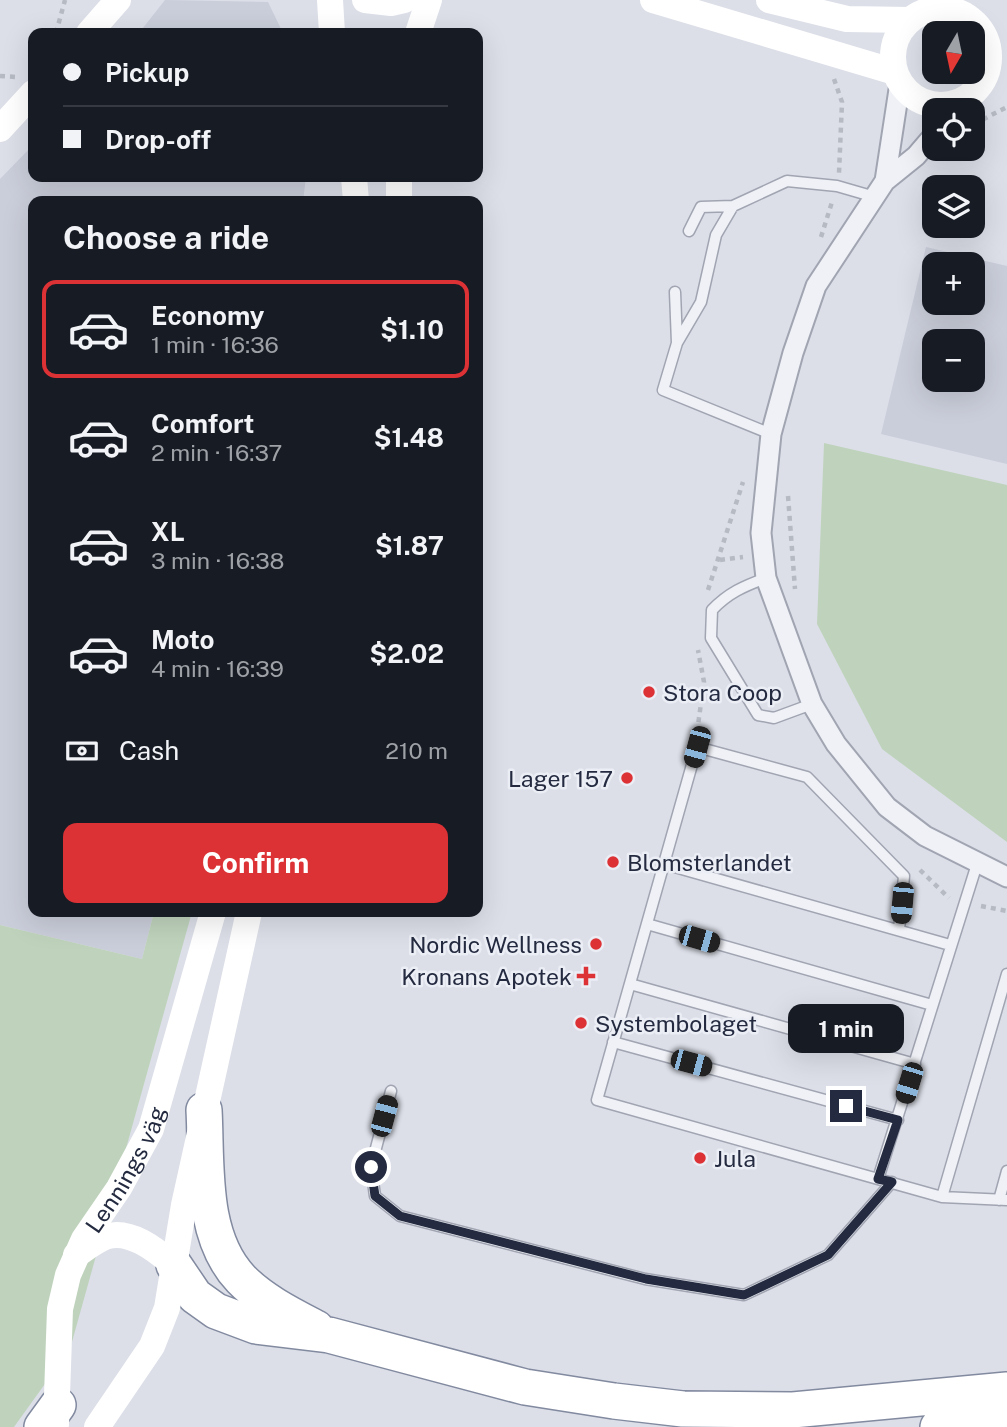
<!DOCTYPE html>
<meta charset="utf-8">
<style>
body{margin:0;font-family:"Public Sans",sans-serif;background:#242831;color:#f1f3f6;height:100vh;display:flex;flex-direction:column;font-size:26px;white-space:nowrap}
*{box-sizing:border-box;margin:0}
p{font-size:23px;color:#9ea1a6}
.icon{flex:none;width:38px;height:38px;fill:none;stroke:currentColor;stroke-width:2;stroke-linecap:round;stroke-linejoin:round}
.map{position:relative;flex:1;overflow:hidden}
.details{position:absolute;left:28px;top:196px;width:455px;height:721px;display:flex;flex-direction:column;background:#171b24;border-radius:14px;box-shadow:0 7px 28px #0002}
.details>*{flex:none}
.top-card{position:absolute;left:28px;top:28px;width:455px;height:154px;border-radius:14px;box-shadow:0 7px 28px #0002;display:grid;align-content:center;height:154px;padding:0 35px;background:#171b24}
.needle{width:46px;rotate:189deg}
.fabs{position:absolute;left:922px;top:21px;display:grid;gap:14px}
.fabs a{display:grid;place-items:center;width:63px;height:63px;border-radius:14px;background:#171b24;box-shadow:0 7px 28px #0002;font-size:35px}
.end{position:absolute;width:32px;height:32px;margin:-16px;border:9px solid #242b40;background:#fff;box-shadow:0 0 0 4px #fff}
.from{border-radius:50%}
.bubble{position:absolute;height:49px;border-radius:14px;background:#171b24;box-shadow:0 7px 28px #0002;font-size:23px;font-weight:700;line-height:49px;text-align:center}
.car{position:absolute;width:21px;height:42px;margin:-21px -10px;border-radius:9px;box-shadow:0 0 5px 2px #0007;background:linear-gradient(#222 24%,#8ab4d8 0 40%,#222 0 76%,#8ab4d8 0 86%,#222 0)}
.top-card b{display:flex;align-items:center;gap:24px;height:66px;font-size:26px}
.top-card b+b{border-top:2px solid #363941}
.top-card i{width:18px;height:18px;background:#f1f3f6}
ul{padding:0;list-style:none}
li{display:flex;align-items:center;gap:21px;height:98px;margin:0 14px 10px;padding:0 21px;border:4px solid transparent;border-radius:14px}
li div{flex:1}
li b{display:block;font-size:26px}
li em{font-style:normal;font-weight:700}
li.active{border-color:#dc3235}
li>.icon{width:63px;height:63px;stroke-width:1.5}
h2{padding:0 35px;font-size:32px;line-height:84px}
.pay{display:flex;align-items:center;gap:18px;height:77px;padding:0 35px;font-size:26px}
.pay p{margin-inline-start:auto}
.primary-button{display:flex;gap:14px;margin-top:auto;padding:14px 35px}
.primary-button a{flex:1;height:80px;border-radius:14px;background:#dc3235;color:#fff;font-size:28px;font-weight:700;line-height:80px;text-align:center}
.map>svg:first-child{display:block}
.built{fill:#caceda;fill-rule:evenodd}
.green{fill:#bfd3bc}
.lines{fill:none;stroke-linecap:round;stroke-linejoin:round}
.lane-casing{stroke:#a1a5b2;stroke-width:13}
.street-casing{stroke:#a1a5b2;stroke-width:23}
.highway-casing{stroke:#828aa0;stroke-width:38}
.path{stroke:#b6bac3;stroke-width:4.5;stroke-dasharray:5 5;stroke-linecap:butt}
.lane{stroke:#eff1f6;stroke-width:10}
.street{stroke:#eff1f6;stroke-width:19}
.secondary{stroke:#fff;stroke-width:26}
.highway{stroke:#fff;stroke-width:35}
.route{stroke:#242b40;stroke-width:9}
.poi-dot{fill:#dc3235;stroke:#eceef6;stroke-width:2.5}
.labels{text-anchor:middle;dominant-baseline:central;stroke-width:5;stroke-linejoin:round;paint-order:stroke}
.poi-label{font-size:23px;fill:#242b40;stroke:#eceef6;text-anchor:start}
.street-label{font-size:23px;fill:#242b40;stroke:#eceef6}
</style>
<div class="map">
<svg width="1007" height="1427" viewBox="0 0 1007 1427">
<rect width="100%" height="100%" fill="#dcdfe8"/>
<path class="built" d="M165 0 268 2 283 33H139Z
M33 145V177H306L303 201H33V912H154L142 959 0 925V179Z
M926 247 1007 266V464L881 434ZM934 264H973V303H934ZM934 341H973V380H934Z"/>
<path class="green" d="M824 443 1007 485V842L882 749 817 624Z
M154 912H192L70 1349 14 1427H0V925L142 959Z"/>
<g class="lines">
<defs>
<path id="lane" d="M689 231 701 207 733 206
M675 292 677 343
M771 434 663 390 677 343 701 302 716 235 733 206 787 181 837 186 875 197
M766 578C744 586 728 593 712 610L711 638 758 715 774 718 812 704
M664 864 950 945
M647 924 932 1005
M899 930 904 876 807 777 697 747 597 1100 942 1197 1007 1200
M630 984 915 1064
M613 1042 898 1120
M391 1091 371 1167 375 1196 400 1216 645 1279 744 1295 828 1255 892 1182
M878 1179 977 864
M942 1197 1007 974
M999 1200 1007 1171"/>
<path id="street" d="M956 110 966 99
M934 135 916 156 885 181 816 286 793 353 771 434 761 533 766 578 812 704 836 744 887 807 925 836 1007 877
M885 181 900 83"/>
<path id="highway" d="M204 1110C207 1164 200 1236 241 1279 261 1300 291 1315 316 1328
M174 1265 195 1296 216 1311 256 1326 329 1335 525 1387 614 1401 683 1409 793 1410 1007 1390
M42 1427 58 1405
M938 1427 1007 1411"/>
</defs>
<use href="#lane" class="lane-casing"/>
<use href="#street" class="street-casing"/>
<use href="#highway" class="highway-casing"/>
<path class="path" d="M56 33 65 0
M0 76 17 77
M834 79 842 102 839 173
M974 124 1007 107
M821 237 832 202
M788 496 795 589
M720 560 743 557
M708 590 743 482
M697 732 704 682 698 650
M920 870 949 898
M981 906 1007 911"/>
<use href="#lane" class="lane"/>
<use href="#street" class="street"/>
<g class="secondary">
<path d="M330 0 332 33"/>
<path d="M365 0 391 3 404 0"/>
<path d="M653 0 895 72"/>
<path d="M769 0 847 19 910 20"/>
<circle cx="941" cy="57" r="48"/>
<path d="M89 33 118 0"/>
<path d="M418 33 429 0"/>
<path d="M0 129 33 93"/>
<path d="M354 177 356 201"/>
<path d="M399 201V177"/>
<path d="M76 1255C85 1249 95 1241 105 1237 129 1228 156 1250 174 1265"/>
<path id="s1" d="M56 1424 60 1309 68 1275 84 1239 119 1188 151 1129 213 912"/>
<path d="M97 1427 152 1346 167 1308 184 1205 249 912"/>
</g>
<use href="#highway" class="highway"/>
</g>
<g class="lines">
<path class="route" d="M371 1167 375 1196 400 1216 646 1279 744 1295 828 1255 892 1182 878 1179 898 1120 846 1106"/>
</g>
<g class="poi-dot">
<circle cx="649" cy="692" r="7"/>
<circle cx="627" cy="778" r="7"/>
<circle cx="613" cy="862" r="7"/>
<circle cx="596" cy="944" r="7"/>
<path d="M582.5 965.5h7v7h7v7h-7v7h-7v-7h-7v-7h7z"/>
<circle cx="581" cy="1023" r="7"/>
<circle cx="700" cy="1158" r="7"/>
</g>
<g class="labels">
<g class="poi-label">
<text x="663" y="692">Stora Coop</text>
<text x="613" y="778" text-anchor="end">Lager 157</text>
<text x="627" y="862">Blomsterlandet</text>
<text x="582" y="944" text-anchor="end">Nordic Wellness</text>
<text x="572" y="976" text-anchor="end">Kronans Apotek</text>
<text x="595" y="1023">Systembolaget</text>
<text x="714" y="1158">Jula</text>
</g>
<g class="street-label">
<text stroke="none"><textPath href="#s1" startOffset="271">Lennings väg</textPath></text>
</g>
</g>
</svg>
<div class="fabs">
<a><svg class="needle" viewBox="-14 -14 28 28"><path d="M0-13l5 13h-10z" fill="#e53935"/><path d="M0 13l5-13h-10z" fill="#9ea1a6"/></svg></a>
<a><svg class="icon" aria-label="locate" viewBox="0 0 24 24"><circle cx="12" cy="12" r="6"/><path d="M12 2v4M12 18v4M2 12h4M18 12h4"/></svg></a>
<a><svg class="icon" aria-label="layers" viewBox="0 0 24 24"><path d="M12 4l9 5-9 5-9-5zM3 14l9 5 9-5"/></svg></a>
<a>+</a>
<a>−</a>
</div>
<i class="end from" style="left:371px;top:1167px"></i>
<i class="end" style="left:846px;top:1106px"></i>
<div class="bubble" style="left:788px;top:1004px;width:116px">1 min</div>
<i class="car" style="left:697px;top:747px;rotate:195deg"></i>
<i class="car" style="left:902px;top:903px;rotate:185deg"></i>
<i class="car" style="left:699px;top:939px;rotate:106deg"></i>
<i class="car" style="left:691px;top:1063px;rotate:105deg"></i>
<i class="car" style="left:909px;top:1083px;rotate:197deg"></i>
<i class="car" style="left:384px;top:1116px;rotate:15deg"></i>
<div class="top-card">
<b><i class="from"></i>Pickup</b>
<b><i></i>Drop-off</b>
</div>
<section class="details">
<h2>Choose a ride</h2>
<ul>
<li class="active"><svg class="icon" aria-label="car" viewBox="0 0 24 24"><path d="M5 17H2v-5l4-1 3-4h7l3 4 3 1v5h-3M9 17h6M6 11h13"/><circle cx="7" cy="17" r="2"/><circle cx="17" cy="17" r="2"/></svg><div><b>Economy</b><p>1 min · 16:36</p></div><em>$1.10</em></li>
<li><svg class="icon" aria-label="car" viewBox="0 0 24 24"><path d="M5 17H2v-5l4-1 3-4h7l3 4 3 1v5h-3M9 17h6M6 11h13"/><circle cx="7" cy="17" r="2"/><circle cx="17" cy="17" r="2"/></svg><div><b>Comfort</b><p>2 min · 16:37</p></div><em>$1.48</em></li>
<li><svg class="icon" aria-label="car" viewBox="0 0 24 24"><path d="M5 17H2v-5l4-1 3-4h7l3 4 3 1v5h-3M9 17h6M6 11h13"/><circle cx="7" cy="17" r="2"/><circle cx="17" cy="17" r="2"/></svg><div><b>XL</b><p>3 min · 16:38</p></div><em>$1.87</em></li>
<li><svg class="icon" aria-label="car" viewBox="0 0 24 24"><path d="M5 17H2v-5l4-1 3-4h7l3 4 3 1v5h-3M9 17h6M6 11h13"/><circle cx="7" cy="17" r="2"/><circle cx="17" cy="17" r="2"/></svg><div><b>Moto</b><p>4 min · 16:39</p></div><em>$2.02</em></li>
</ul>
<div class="pay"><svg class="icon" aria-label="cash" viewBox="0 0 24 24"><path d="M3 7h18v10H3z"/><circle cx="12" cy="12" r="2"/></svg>Cash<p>210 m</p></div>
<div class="primary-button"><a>Confirm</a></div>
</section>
</div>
